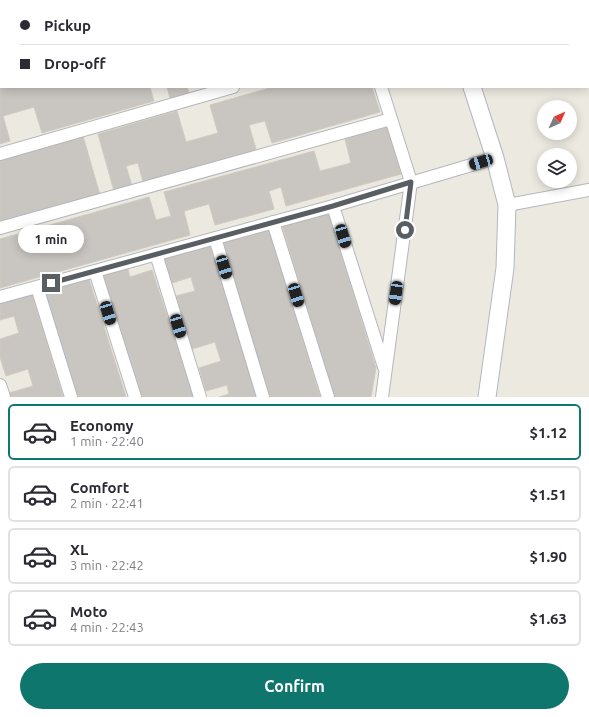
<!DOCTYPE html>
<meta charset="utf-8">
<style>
body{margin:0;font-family:Ubuntu,sans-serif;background:#f2f2f3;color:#2b2b33;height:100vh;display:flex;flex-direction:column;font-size:15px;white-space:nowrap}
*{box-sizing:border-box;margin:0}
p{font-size:13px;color:#7c7c81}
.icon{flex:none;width:22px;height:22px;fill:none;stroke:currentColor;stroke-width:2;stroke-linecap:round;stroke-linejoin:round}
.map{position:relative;height:397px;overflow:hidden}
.panel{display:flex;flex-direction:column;background:#fff;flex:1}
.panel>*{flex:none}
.banner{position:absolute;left:0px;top:0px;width:589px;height:88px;box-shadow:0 2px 10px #0003;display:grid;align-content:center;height:88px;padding:0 20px;background:#fff}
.needle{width:26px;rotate:45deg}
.tools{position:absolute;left:537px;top:100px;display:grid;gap:8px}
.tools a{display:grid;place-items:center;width:40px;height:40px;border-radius:50%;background:#fff;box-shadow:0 2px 10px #0003;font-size:20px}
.end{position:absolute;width:18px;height:18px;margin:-9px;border:5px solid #595e62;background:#fff;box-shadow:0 0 0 2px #fff}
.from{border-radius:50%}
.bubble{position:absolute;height:28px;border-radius:14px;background:#fff;box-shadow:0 2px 10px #0003;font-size:13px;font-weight:700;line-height:28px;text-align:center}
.car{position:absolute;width:12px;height:24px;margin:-12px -6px;border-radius:5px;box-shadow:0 0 3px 1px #0007;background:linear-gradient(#222 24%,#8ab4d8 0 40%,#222 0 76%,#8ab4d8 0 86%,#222 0)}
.banner b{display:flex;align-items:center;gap:14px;height:38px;font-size:15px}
.banner b+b{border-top:1px solid #e1e1e2}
.banner i{width:10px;height:10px;background:#2b2b33}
ul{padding:7px 0 0;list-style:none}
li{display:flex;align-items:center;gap:12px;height:56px;margin:0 8px 6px;padding:0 12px;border:2px solid #e1e1e2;border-radius:6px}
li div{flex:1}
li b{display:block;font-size:15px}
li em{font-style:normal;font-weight:700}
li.selected{border-color:#0f766e}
li>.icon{width:36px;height:36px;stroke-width:1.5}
.primary-button{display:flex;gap:8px;margin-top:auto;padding:8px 20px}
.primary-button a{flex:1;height:46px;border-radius:24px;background:#0f766e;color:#fff;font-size:16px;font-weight:700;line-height:46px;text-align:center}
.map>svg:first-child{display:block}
.building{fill:#c9c5c0;stroke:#d1cabf}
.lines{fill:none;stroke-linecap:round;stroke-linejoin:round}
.street-casing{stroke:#b4b7bb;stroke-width:14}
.secondary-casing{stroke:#b3b7bc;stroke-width:19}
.street{stroke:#fff;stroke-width:12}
.secondary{stroke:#fff;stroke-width:17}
.route{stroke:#595e62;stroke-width:5}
</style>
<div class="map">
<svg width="589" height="397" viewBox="0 0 589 397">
<rect width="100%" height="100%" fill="#ece9e1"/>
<path class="building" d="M26 0H149V1H24Z
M156 0H191L192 1H156Z
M300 0H348V1H296Z
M0 6H1V46L0 42Z
M0 87H150L154 101 42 133 34 107 3 116 10 141 0 144Z
M167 87H187L189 93 170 98Z
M273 87H372L380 112 272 143 265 121 249 125 256 149 143 182 138 163 126 166 132 186 114 191 98 134 177 111 186 142 218 133 210 105Z
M388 127 401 174 286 206 281 187 269 191 274 209 215 225 209 204 184 211 190 235 0 288V239L149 197 156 220 171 216 164 192 314 151 320 171 351 163 345 139Z
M83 136 100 195 0 224V160Z
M328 211 376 368 371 397H334L282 225Z
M269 228 320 397H267L220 243Z
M211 244 257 397H219L229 394 227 385 206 391 199 368 221 361 215 342 192 349 176 296 195 291 191 277 172 283 164 258Z
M127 266 130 277 152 270 194 397H141L101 274Z
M89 279 126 397H76L43 293Z
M32 294 63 397H11L9 393 33 386 28 369 6 376 0 357V339L19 333 14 316 0 320V303Z"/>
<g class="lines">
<defs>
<path id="street" d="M198 0V1
M354 0 355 1
M262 1 266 0
M0 74H1
M381 87 411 182 382 397
M0 154 233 87
M507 205 589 190
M333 206 384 367
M273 222 328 397
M0 228 391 119
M215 238 263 397
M156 254 200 397
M95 271 135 397
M37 287 71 397
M0 297 333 206 495 158
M0 385 4 397"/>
<path id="secondary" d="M444 0 445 1
M472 87 495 158 507 205 505 268 487 397"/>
</defs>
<use href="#street" class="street-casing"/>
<use href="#secondary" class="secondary-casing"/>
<use href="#street" class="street"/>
<use href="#secondary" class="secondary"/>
</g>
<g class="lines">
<path class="route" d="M51 283 333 206 411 182 405 230"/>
</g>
</svg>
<div class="tools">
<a><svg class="needle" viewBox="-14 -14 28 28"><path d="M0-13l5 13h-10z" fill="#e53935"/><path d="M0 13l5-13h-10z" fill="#7c7c81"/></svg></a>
<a><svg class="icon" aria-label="layers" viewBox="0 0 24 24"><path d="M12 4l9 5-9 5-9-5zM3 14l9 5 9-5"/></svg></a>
</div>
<i class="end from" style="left:405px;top:230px"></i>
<i class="end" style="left:51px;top:283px"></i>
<div class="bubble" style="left:18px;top:225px;width:66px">1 min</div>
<i class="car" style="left:481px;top:162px;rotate:254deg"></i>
<i class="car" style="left:343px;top:236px;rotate:163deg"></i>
<i class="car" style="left:224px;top:267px;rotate:163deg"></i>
<i class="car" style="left:396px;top:293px;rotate:188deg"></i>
<i class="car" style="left:296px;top:295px;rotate:163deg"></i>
<i class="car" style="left:108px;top:313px;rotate:163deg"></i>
<i class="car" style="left:178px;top:326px;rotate:163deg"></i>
<div class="banner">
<b><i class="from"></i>Pickup</b>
<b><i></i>Drop-off</b>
</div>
</div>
<section class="panel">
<ul>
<li class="selected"><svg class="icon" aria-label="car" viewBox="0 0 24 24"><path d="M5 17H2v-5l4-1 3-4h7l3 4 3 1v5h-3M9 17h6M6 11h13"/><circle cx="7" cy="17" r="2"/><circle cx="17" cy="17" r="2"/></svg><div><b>Economy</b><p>1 min · 22:40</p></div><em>$1.12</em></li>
<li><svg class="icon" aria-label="car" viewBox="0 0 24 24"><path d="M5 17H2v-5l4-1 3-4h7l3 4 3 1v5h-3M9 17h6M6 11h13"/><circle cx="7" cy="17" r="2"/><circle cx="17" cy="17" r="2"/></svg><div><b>Comfort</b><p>2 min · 22:41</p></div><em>$1.51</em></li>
<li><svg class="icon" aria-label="car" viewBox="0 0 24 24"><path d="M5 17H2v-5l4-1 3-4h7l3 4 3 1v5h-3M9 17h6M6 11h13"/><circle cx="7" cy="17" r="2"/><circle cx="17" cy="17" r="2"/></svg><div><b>XL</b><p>3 min · 22:42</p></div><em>$1.90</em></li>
<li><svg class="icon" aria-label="car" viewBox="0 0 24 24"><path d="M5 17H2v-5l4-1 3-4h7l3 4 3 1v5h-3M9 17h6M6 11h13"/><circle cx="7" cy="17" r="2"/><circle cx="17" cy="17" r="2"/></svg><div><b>Moto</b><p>4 min · 22:43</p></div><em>$1.63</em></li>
</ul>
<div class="primary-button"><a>Confirm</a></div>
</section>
